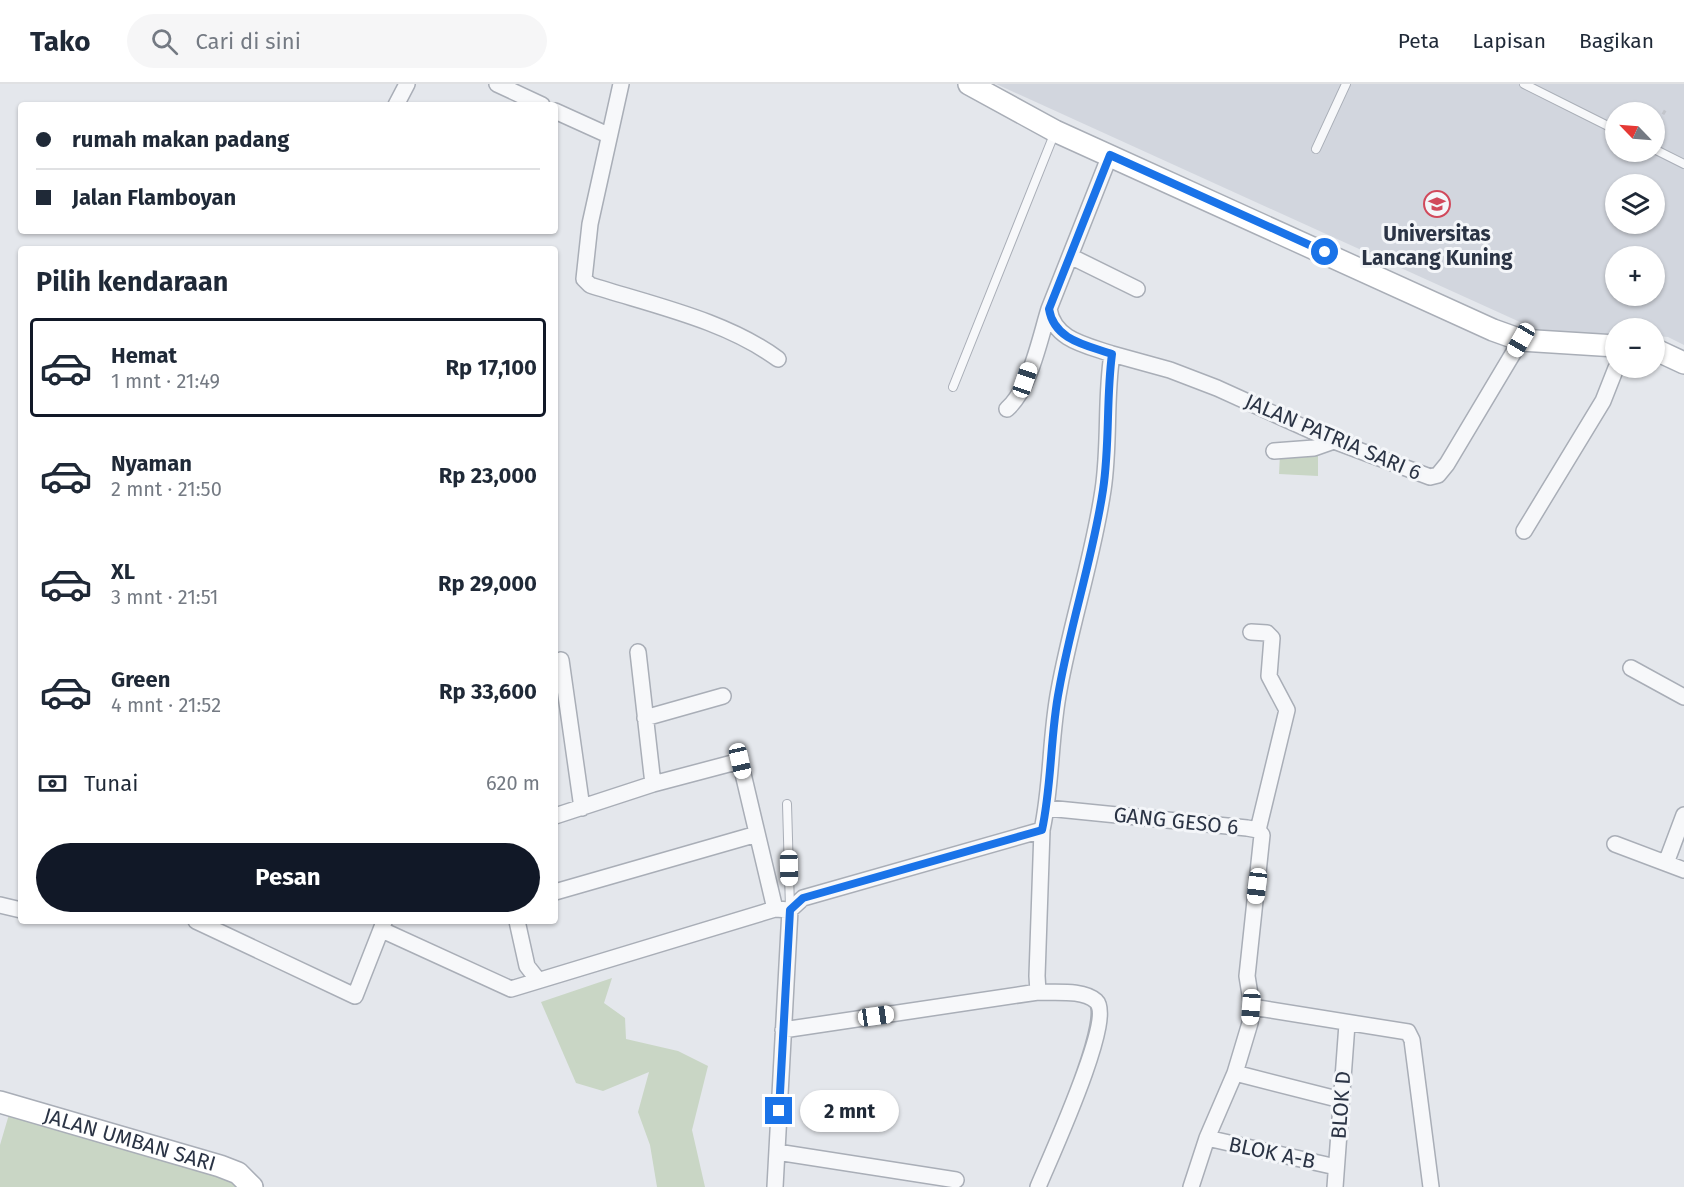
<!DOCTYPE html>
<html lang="id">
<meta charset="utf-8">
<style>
body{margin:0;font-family:"Fira Sans",sans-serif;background:#f6f6f7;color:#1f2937;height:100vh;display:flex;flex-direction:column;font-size:22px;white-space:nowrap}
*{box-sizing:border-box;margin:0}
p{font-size:20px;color:#747a83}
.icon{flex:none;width:33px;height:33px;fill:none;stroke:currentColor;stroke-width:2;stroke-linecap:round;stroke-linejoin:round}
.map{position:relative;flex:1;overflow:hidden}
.details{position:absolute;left:18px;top:162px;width:540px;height:678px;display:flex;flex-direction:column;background:#fff;border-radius:6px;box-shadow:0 2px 4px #0004}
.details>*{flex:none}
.hud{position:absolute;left:18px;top:18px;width:540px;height:132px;border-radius:6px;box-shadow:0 2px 4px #0004;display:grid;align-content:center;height:132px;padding:0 18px;background:#fff}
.needle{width:39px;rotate:295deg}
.buttons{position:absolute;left:1605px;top:18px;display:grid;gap:12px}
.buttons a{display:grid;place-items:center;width:60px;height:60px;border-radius:50%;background:#fff;box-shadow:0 2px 4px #0004;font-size:30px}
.end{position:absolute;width:27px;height:27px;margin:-14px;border:8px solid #1a73e8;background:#fff;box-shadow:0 0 0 3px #fff}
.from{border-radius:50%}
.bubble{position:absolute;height:42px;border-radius:21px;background:#fff;box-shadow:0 2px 4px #0004;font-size:20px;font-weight:700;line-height:42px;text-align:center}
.car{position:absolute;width:18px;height:36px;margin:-18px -9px;border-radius:8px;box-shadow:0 0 4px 2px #0007;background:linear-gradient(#fff 24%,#345 0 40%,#fff 0 76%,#345 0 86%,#fff 0)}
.hud b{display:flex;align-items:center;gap:21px;height:57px;font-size:22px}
.hud b+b{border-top:2px solid #e0e1e3}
.hud i{width:15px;height:15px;background:#1f2937}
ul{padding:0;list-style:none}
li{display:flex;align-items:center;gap:18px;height:99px;margin:0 12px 9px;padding:0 6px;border:3px solid transparent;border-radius:6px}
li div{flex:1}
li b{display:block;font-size:22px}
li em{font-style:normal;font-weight:700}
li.current{border-color:#111827}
li>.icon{width:54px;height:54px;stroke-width:1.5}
h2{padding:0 18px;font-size:27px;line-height:72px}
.pay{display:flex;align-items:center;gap:15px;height:66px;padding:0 18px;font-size:22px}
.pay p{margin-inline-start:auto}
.cta{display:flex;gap:12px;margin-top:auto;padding:12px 18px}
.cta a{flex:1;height:69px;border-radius:36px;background:#111827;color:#fff;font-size:24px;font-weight:700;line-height:69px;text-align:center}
header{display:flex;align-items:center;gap:36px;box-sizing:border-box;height:84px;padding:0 30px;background:#fff;border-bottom:2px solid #e0e1e3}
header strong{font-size:28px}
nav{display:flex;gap:33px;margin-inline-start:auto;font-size:21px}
.search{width:420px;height:54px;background:#f6f6f7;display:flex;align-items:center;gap:15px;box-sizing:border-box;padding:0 21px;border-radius:33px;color:#747a83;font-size:22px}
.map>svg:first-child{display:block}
.built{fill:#d2d6de;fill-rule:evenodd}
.green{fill:#c9d6c5}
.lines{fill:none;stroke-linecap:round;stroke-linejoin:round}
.lane-casing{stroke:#a9aeb7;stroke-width:10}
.street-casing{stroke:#a9aeb7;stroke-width:18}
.secondary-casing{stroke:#a9aeb7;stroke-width:24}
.path{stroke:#c2c5cb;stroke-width:3;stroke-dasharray:4.5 4.5;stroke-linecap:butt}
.lane{stroke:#f7f8fa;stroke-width:8}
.street{stroke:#f7f8fa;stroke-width:15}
.secondary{stroke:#fff;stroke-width:21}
.route{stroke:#1a73e8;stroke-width:8}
.labels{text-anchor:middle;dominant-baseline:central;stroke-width:6;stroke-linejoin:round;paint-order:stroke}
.poi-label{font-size:21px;font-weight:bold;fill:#2b3445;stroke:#f4f6f9}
.street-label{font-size:21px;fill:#2b3445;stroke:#f4f6f9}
</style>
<header>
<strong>Tako</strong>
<div class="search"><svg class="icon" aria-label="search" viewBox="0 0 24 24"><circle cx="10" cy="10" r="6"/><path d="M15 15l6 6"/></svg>Cari di sini</div>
<nav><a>Peta</a><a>Lapisan</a><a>Bagikan</a></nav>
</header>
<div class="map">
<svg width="1684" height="1103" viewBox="0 0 1684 1103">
<rect width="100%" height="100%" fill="#e4e7ec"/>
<path class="built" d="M996 0H1684V261L1668 253 1655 252 1654 244H1616L1615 251 1544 249ZM1616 28H1654V68H1616ZM1616 100H1654V140H1616ZM1616 172H1654V212H1616Z"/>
<path class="green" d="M1280 370 1318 371V392L1279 390Z
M612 894 604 919 625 934 626 955 678 967 708 982 692 1046 705 1103H657L650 1061 638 1028 649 988 603 1007 576 999 541 918Z
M10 1027 223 1090 243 1103H0V1061Z"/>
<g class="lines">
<defs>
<path id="lane" d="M1524 0 1616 46
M1316 65 1346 0
M1654 65 1684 80
M953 303 1055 48
M787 720 790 824"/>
<path id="street" d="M497 0 542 21
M621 0 590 140 584 195 590 201C652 221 725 236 778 275
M396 21 407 0
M555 27 608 51
M1070 172 1137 205
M1112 270 1170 286 1217 304 1334 357 1430 393 1438 391 1447 380 1521 256
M1007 325C1030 305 1040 254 1049 225
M1274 367 1314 364 1334 357
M1524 447 1603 317 1616 284
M1251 548 1267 549 1272 554 1269 592 1287 626 1258 746
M638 568 653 700
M561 576 582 724
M1631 584 1684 613
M645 634 723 612
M1047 724 1247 744 1258 746 1262 751 1247 892 1252 923 1250 939 1235 989 1207 1054 1191 1103
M555 732 653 700 740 677 775 825
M1615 760 1684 786
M1666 779 1684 731
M555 808 757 750
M0 821 21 826
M790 826 803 814 1042 746
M196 837 355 912 384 838
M517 837 527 882 538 896
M382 846 511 905 775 825 790 826
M1252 923 1408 948 1412 956 1431 1103
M783 946 1038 908
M1235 989 1341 1016
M1207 1054 1336 1083
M777 1068 956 1096
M775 1103 790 826
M1038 1103C1049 1076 1115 934 1096 917 1083 905 1054 909 1038 908L1037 892 1042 746C1052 700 1050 652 1059 606 1071 539 1093 474 1103 406 1110 360 1105 315 1112 270 1086 261 1054 256 1049 225L1110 71
M1335 1103 1347 940"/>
<g id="secondary">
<path d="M969 0 1055 47 1493 246 1521 256 1616 262"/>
<path d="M1654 265 1684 279"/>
<path id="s1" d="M0 1018 220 1082 238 1089 252 1103"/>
</g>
</defs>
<use href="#lane" class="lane-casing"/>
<use href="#street" class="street-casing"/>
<use href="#secondary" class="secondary-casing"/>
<path class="path" d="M1654 46 1666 25"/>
<use href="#lane" class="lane"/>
<use href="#street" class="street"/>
<use href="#secondary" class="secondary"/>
</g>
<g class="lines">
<path class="route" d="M779 1027 790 826 803 814 1042 746C1052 700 1050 652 1059 606 1071 538 1093 473 1103 406 1110 360 1106 315 1112 270 1086 261 1054 256 1049 225L1110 71 1325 168"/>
</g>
<defs>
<symbol id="university-ring" viewBox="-11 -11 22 22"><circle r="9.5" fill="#f4f6f9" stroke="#d1495b" stroke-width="1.5"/><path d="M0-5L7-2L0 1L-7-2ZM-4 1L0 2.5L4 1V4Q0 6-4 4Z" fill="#d1495b"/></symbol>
</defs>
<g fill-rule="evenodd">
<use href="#university-ring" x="1422" y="105" width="30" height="30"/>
</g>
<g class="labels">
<g class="poi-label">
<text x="1437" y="150">Universitas<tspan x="1437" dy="24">Lancang Kuning</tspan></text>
</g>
<g class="street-label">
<text transform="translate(1333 353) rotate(23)">JALAN PATRIA SARI 6</text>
<text transform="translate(1176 737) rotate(6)">GANG GESO 6</text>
<text transform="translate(1341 1021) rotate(-86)">BLOK D</text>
<text stroke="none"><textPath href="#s1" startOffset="135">JALAN UMBAN SARI</textPath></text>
<text transform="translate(1272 1069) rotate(12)">BLOK A-B</text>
</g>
</g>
</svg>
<div class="buttons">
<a><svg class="needle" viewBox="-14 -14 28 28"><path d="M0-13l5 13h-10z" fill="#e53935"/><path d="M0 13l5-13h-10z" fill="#747a83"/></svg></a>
<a><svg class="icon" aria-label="layers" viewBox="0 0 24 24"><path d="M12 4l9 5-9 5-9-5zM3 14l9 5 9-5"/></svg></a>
<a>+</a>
<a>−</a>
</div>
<i class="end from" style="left:1325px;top:168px"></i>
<i class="end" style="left:779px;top:1027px"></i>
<div class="bubble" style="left:800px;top:1006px;width:99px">2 mnt</div>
<i class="car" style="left:1521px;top:256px;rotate:210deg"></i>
<i class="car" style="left:1025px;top:296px;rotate:19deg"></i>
<i class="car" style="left:740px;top:677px;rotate:167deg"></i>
<i class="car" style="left:789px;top:784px;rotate:179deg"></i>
<i class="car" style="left:1257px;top:802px;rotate:187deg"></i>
<i class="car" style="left:1251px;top:923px;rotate:184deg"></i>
<i class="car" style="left:876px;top:932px;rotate:82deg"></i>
<div class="hud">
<b><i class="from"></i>rumah makan padang</b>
<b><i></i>Jalan Flamboyan</b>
</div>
<section class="details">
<h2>Pilih kendaraan</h2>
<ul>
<li class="current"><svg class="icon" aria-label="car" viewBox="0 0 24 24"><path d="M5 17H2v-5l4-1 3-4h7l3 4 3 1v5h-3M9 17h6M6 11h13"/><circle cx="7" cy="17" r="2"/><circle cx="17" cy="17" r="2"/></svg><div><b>Hemat</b><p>1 mnt · 21:49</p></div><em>Rp 17,100</em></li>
<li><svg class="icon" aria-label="car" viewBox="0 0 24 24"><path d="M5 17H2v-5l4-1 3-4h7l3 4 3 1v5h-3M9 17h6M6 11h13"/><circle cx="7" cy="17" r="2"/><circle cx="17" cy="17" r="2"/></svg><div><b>Nyaman</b><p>2 mnt · 21:50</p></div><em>Rp 23,000</em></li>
<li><svg class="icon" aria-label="car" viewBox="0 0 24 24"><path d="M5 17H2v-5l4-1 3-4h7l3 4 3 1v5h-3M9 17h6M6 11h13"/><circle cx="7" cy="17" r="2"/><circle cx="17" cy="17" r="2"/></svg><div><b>XL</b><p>3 mnt · 21:51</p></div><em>Rp 29,000</em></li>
<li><svg class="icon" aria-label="car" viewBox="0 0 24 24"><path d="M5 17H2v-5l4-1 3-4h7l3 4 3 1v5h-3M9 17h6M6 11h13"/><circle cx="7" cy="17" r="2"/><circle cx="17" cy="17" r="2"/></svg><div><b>Green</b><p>4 mnt · 21:52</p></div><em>Rp 33,600</em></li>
</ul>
<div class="pay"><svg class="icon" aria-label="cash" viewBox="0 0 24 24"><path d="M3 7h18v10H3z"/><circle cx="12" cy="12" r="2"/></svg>Tunai<p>620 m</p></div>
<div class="cta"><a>Pesan</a></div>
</section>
</div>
